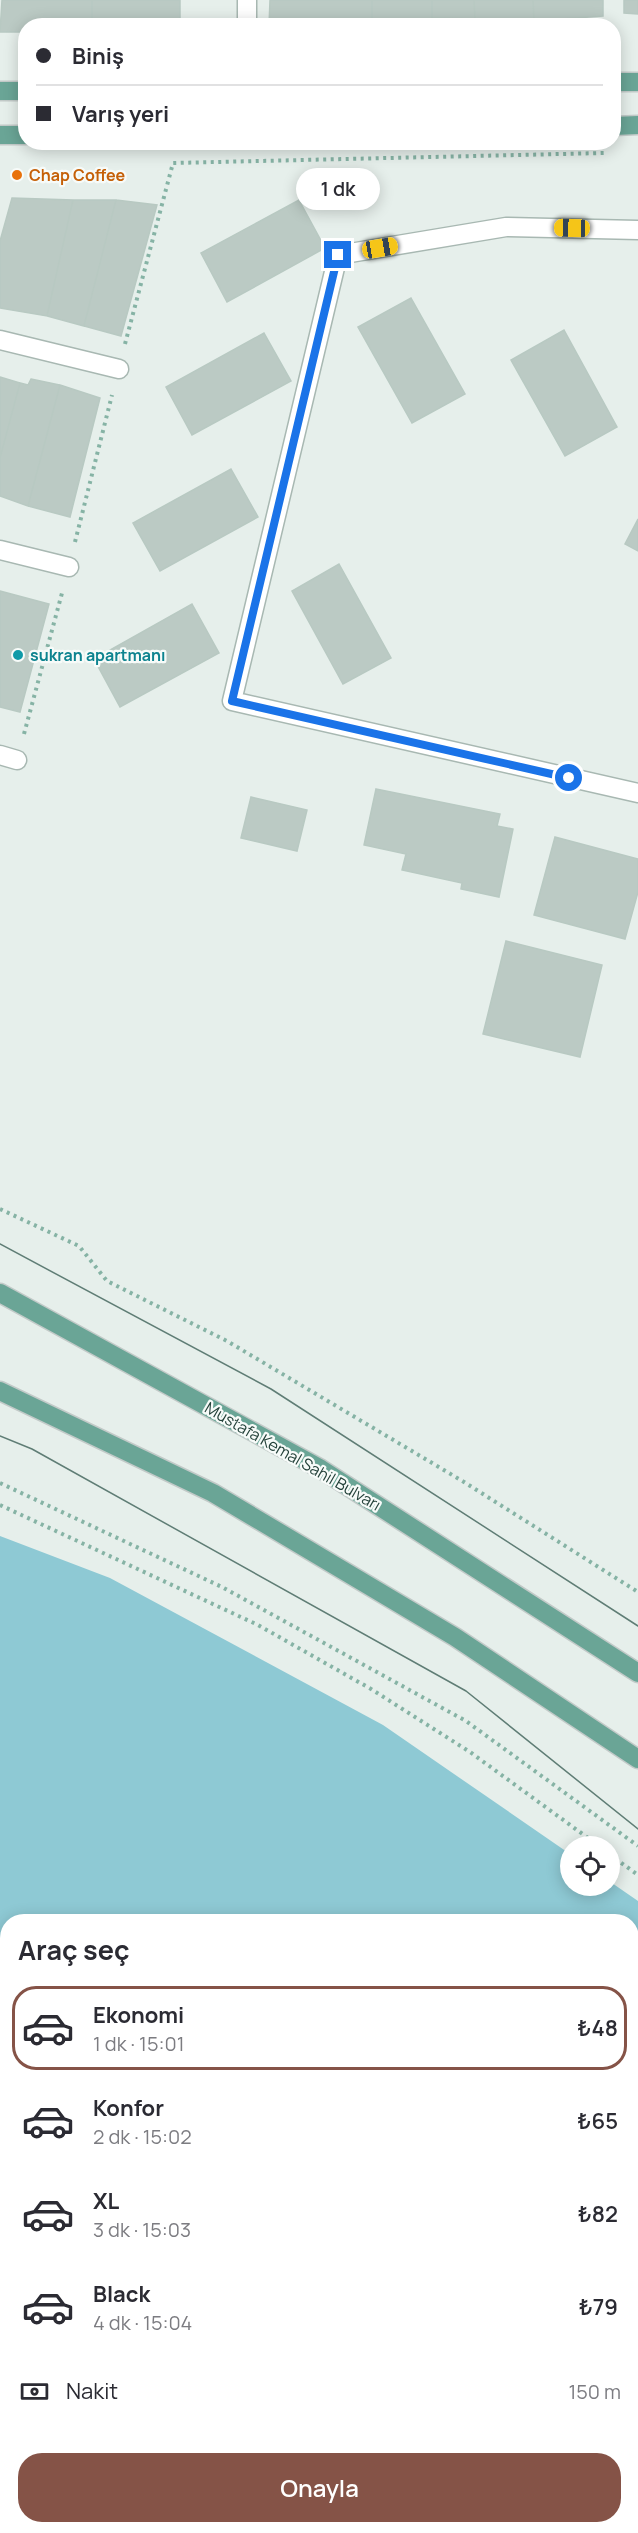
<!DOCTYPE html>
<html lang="tr">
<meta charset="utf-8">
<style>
body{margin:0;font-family:Manrope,sans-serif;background:#f7f7f7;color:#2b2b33;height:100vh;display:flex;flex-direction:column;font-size:22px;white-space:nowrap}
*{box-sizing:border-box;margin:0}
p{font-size:20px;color:#7c7c81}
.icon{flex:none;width:33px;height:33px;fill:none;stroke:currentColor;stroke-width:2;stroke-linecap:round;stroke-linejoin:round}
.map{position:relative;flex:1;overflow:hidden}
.panel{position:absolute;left:0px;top:1914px;width:639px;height:620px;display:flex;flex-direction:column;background:#fff;border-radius:24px 24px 0 0;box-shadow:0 3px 15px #0003}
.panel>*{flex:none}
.banner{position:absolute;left:18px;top:18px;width:603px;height:132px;border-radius:24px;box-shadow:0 3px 15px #0003;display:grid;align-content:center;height:132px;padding:0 18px;background:#fff}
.buttons{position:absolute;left:560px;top:1836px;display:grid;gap:12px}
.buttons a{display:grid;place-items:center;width:60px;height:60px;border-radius:50%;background:#fff;box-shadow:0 3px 15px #0003;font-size:30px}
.end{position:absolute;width:27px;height:27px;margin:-14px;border:8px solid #1a73e8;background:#fff;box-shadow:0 0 0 3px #fff}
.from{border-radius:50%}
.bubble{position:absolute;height:42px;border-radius:21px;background:#fff;box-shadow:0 3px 15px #0003;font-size:20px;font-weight:600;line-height:42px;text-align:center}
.car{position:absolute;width:18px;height:36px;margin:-18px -9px;border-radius:8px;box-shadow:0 0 4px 2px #0007;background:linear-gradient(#f5c518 24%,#345 0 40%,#f5c518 0 76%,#345 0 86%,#f5c518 0)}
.banner b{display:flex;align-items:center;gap:21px;height:57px;font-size:22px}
.banner b+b{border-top:2px solid #e1e1e2}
.banner i{width:15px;height:15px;background:#2b2b33}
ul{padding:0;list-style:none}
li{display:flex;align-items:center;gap:18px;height:84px;margin:0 12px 9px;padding:0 6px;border:3px solid transparent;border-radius:24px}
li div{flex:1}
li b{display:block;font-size:22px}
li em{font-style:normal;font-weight:600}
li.active{border-color:#855347}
li>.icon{width:54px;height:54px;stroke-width:1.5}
h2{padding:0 18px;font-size:27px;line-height:72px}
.pay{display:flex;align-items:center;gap:15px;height:66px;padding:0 18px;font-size:22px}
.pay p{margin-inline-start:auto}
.button{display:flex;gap:12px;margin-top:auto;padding:12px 18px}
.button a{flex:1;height:69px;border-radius:24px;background:#855347;color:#fff;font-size:24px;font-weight:600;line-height:69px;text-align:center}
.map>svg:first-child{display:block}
.water{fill:#8ec9d4;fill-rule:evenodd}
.building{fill:#bbcac4;stroke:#b8c9c2;stroke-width:1.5}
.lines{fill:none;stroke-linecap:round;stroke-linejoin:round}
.minor-casing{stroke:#a8b8b2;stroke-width:21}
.major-casing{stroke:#c2cac8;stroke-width:21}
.path{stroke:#86b3a5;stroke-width:4;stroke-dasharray:3 4.5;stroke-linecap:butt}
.minor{stroke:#fff;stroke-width:18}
.major{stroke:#6aa596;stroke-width:18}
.tram{stroke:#5f7d75;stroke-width:1.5}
.route{stroke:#1a73e8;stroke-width:8}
.food-dot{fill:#e8710a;stroke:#f7fbf9;stroke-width:2}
.culture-dot{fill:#0f9aa8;stroke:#f7fbf9;stroke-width:2}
.labels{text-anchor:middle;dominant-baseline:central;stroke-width:4.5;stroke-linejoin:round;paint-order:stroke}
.food-label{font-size:16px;font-weight:bold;fill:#c56008;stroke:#f7fbf9;text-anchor:start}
.culture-label{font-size:16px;font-weight:bold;fill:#0d838f;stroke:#f7fbf9;text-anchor:start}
.street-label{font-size:16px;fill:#24423a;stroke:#f7fbf9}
</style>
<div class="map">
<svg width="638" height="2533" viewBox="0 0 638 2533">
<rect width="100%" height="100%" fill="#e6efeb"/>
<path class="water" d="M0 1536 110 1578 383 1725 570 1854V1886H609V1881L638 1901V2533H0ZM8 1922H632V2526H8Z"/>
<path class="building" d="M2 0H92V26H26V32H0Z
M92 0H180V26H92Z
M270 0H372V26H269Z
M372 0H432V18L423 26H372Z
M432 0H474L475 19 432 18Z
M474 0H533L534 21 475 19Z
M533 0H603V16L534 21Z
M624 0H638V14L624 13Z
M12 198 73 200 47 316 0 308V241Z
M73 200H116L84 326 47 316Z
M116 200 157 205 121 336 84 326Z
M299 200 325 248 227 302 201 253Z
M411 298 465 394 412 423 358 327Z
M564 330 617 427 565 456 511 360Z
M264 333 291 381 192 435 166 387Z
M0 377 20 383 0 458Z
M31 379 60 385 28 506 0 496V458L20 383 28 385Z
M60 385 100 398 70 517 28 506Z
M231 469 258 517 160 571 133 523Z
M638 519V551L625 544Z
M339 564 391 658 343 684 292 591Z
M0 591 49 604 20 712 0 707Z
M192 604 219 653 120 707 94 659Z
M376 789 500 814 497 826 513 829 499 897 461 889 462 883 402 870 406 854 364 845Z
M251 797 307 810 297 851 241 838Z
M555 837 638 859V892L625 939 534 915Z
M506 941 602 965 580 1057 483 1034Z"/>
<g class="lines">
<defs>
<path id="minor" d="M247 0V26
M638 230 506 227 338 255 232 701 638 793
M0 340 119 369
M0 550 69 567
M0 755 17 760"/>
<path id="major" d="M614 82H638
M0 91H26
M614 126 638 125
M0 135H26
M0 1293 321 1469 638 1673
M0 1391 213 1493 455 1637 638 1759"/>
</defs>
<use href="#minor" class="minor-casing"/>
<use href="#major" class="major-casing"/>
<path class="path" d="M125 344 173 163 604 153
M75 542 112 395
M24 734 62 593
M0 1209 79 1246 107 1281 227 1341 464 1482 638 1592
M0 1483 222 1587 466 1721 638 1846
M0 1505 258 1625 371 1689 470 1752 599 1846
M609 1854 638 1875"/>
<use href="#minor" class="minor"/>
<use href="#major" class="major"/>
<path class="tram" d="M0 1244 271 1389 638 1626
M0 1436 32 1449 466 1691 638 1829"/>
</g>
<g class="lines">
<path class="route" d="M338 255 232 701 569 778"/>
</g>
<circle class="food-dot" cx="17" cy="175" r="6"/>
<circle class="culture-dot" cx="18" cy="655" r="6"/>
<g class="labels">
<g class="food-label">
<text x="29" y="175">Chap Coffee</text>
</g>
<g class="culture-label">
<text x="30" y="655">sukran apartmanı</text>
</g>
<g class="street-label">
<text transform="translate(293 1456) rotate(30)">Mustafa Kemal Sahil Bulvarı</text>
</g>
</g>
</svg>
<div class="buttons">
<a><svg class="icon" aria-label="locate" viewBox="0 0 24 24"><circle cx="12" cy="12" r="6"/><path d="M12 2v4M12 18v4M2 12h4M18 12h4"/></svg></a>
</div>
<i class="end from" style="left:569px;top:778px"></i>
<i class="end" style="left:338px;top:255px"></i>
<div class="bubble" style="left:296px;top:168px;width:84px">1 dk</div>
<i class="car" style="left:572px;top:228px;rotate:271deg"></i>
<i class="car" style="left:380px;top:248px;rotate:80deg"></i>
<div class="banner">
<b><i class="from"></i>Biniş</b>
<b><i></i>Varış yeri</b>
</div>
<section class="panel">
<h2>Araç seç</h2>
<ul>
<li class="active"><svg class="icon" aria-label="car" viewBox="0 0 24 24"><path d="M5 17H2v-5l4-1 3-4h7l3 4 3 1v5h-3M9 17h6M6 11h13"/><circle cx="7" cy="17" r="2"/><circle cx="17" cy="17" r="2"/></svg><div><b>Ekonomi</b><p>1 dk · 15:01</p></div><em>₺48</em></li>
<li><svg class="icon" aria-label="car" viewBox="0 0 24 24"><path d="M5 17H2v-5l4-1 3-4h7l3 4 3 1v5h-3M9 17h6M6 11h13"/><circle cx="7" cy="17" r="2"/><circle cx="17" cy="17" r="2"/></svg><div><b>Konfor</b><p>2 dk · 15:02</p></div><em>₺65</em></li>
<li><svg class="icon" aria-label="car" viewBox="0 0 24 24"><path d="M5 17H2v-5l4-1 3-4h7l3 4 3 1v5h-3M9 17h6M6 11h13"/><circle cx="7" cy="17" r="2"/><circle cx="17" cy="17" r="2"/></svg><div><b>XL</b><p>3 dk · 15:03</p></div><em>₺82</em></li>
<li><svg class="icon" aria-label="car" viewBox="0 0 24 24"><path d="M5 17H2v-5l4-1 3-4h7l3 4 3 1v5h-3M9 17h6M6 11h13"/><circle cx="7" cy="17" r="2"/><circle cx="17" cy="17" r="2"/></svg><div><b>Black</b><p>4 dk · 15:04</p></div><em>₺79</em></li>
</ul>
<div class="pay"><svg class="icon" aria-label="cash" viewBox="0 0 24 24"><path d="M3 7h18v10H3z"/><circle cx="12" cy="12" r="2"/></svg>Nakit<p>150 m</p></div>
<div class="button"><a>Onayla</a></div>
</section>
</div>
